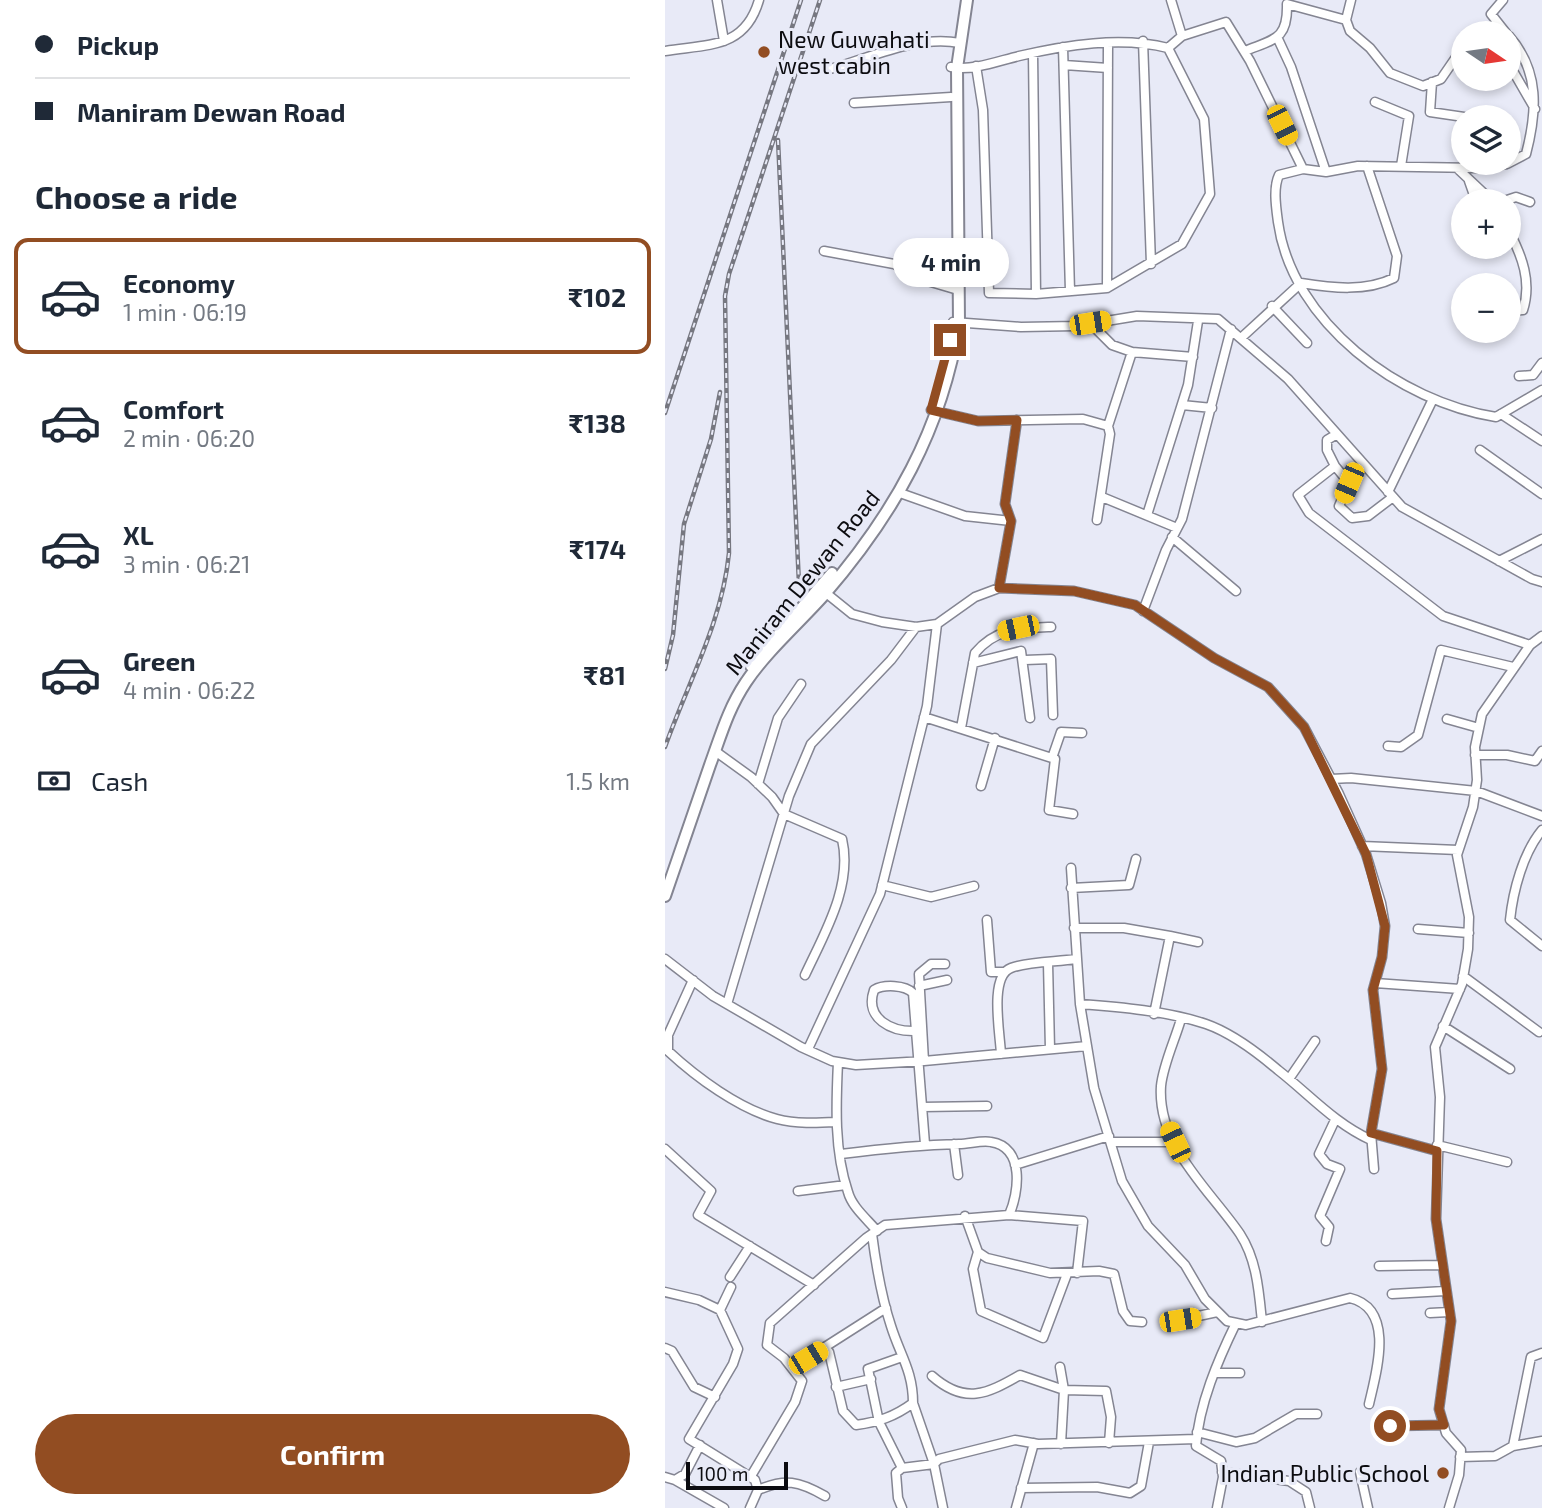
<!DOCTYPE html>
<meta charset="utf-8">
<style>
body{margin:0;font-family:"Exo 2",sans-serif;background:#f2f2f3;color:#1f2937;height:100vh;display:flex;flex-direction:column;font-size:26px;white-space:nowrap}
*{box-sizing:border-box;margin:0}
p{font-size:23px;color:#747a83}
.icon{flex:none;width:38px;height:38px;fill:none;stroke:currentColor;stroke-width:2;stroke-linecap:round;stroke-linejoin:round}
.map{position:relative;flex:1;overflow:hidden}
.panel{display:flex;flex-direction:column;background:#fff;width:665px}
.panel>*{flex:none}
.hud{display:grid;align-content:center;height:154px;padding:0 35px;background:#fff}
.needle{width:46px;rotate:103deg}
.buttons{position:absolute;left:786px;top:21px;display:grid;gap:14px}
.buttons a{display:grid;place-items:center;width:70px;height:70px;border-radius:50%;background:#fff;box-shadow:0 4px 10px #0003;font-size:35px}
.scale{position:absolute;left:21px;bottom:18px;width:102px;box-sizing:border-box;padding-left:7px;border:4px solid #0c0c10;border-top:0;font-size:19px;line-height:24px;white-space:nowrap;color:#0c0c10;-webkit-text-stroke:5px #e8eaf7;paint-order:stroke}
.end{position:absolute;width:32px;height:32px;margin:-16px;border:9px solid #924d22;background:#fff;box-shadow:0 0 0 4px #fff}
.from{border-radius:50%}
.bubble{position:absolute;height:49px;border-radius:24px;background:#fff;box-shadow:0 4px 10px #0003;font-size:23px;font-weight:700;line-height:49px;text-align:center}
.car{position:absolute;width:21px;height:42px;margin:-21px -10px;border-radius:9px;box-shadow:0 0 5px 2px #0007;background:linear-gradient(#f5c518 24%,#345 0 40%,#f5c518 0 76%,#345 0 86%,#f5c518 0)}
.hud b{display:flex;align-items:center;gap:24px;height:66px;font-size:26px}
.hud b+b{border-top:2px solid #e0e1e3}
.hud i{width:18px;height:18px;background:#1f2937}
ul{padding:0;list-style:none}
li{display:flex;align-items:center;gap:21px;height:116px;margin:0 14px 10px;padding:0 21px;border:4px solid transparent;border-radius:14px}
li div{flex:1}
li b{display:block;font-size:26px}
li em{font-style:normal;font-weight:700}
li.on{border-color:#924d22}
li>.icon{width:63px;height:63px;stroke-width:1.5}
h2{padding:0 35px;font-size:32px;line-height:84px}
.pay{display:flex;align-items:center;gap:18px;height:77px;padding:0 35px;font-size:26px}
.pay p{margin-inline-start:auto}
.button{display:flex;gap:14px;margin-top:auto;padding:14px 35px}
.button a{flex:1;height:80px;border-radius:42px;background:#924d22;color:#fff;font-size:28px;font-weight:700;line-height:80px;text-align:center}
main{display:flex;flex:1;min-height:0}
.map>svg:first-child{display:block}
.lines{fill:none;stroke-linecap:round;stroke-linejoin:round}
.minor-casing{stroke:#848592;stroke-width:11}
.major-casing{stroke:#848592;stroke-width:14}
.minor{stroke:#fff;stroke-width:8}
.major{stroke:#fff;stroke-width:10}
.rail-casing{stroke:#767780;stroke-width:4.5}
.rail{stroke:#e8eaf7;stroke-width:2;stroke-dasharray:5;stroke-linecap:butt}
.route{stroke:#924d22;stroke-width:9}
.poi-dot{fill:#924d22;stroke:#e8eaf7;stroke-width:2.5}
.labels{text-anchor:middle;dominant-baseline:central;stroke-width:6;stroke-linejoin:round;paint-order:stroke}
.poi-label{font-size:23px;fill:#0c0c10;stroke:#e8eaf7;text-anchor:start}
.street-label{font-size:23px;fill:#0c0c10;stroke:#e8eaf7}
</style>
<main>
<section class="panel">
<div class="hud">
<b><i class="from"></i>Pickup</b>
<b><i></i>Maniram Dewan Road</b>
</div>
<h2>Choose a ride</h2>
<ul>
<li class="on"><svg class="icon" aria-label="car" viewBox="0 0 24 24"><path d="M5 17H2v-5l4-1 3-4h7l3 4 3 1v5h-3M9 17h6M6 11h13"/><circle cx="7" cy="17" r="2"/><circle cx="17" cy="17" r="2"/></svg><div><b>Economy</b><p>1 min · 06:19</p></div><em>₹102</em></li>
<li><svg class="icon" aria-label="car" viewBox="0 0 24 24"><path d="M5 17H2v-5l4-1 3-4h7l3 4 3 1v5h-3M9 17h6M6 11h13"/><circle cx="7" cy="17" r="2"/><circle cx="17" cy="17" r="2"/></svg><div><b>Comfort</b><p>2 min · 06:20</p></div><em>₹138</em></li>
<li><svg class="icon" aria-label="car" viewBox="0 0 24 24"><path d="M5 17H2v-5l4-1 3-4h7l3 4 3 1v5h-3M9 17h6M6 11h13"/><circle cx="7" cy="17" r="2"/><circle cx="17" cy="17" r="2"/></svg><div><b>XL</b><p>3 min · 06:21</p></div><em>₹174</em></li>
<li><svg class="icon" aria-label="car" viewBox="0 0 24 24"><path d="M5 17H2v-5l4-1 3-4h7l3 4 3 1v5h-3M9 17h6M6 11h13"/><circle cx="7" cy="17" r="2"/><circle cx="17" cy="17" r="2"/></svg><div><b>Green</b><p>4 min · 06:22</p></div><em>₹81</em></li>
</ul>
<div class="pay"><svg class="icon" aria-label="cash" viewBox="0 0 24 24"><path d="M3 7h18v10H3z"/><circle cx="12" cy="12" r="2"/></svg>Cash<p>1.5 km</p></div>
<div class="button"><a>Confirm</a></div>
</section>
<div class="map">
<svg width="877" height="1508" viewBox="0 0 877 1508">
<rect width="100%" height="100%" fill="#e8eaf7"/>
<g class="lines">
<defs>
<path id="minor" d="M52 0 59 41
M506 0 517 36
M838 0 826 14 841 33
M681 20 686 0
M844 36C875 71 872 112 861 154L842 164 813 168 693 166 661 172 638 169 614 175C608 188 611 207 613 222 627 323 735 402 831 417L877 390
M613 39 626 67 661 172
M478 41 486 264
M398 47 405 291
M503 48 517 36 561 22 585 61 638 169
M0 51C43 44 80 49 94 0
M580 51C609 39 623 40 622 4L681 20 685 31 705 48 725 73 758 86 776 79 798 47
M368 53 371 294
M844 64 870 109
M399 65 443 68
M286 67C308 71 333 61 354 56 401 45 456 36 503 48L539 119 545 194 517 244 442 288 371 294 324 293 318 110 311 66
M165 69C208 57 251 35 295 43
M767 82 765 112 799 117
M710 102 744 116 736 166
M189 103 286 97
M793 169 827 201
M804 181 811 201
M839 201 851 197 865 202
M844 231C857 256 867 282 858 310L844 311
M818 247V248
M159 251 229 264 259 280 293 290
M442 288 443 44
M607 306 642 343
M288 322 356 327 411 326 472 316 553 319 623 379 737 507 867 579 877 582
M425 323 447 345 467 352 528 357
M576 338 636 283C667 288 701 292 729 278L732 256 702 166
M854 376 868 375 877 363
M517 405 547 408
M266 410 313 421 418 419 443 426 445 434 432 520
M836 414 877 441
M443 426 467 352
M672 434 662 440V450L670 466 684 483 674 506 687 518 703 516 728 497
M815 450 877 494
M670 466 633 495 644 513 778 616 865 645
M723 492 768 399
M235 493 300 516 346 521
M437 497 512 528
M482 515 523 385 533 321
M507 537 571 591
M834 561 877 539
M334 588 346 521 340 504 352 420
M161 593 187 614 217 622 251 627 272 624 310 597 334 588 409 591 470 605 549 658 603 687 639 727 673 792 701 854 716 903 720 926 717 957 708 990 717 1069 706 1133 709 1169
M478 611 501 550 517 519 566 329
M360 660 386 659 388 715
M308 663 356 651 365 718
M259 717 390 759 384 810 408 814
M782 719 814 728
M296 728 310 653C331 628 355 628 386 627
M723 746 736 747 753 735 776 650 848 667
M50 751 86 777 107 797 119 814 177 839C188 886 159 934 140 975
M810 755H842L870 761 877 751
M387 758 396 732 417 733
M666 779 686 778 811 791 877 816
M93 784 113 718 136 684
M316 786 330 738
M877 830C858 853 848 891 845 920L877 946
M697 846 793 850
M406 868 415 1004 429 1088 457 1181 483 1226 520 1265 540 1299 562 1321 581 1325 685 1298C731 1309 711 1373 704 1404
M217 885 266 897 309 886
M406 888 464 885 471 859
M322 920 326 972H338
M409 928H459L505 936
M753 929 804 933
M0 959 48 996 136 1047 167 1061 191 1065 259 1061 422 1046
M383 963 385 1049
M798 976 874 1032
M28 980 3 1035V1051C31 1077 74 1109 112 1119 131 1124 152 1123 171 1122
M710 983 795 989
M254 986 282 980
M62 1004 124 796 146 744 226 660 251 627
M415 1004C455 1007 502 1011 541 1024 567 1033 593 1053 613 1070 645 1095 669 1123 706 1140
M489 1014 505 936 533 942
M516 1019C510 1040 498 1065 496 1086 492 1146 545 1190 575 1234 592 1260 594 1292 597 1322
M778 1026 845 1069
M251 1031C227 1032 199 1019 209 990 219 984 240 985 248 993L260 1144
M143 1049 215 894 262 706 272 624
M336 1054C335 1033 324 976 346 968 365 961 391 962 411 959
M259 1061 254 974 266 964H280
M173 1062C171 1104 169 1151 183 1192 187 1207 202 1219 212 1231
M624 1079 650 1041
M257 1107 322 1106
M706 1133 772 1151
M446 1142H510
M289 1144 293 1175
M772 1145 842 1162
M0 1149 46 1191 33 1215 149 1285
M350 1165 444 1136
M133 1191 181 1185
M344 1215 418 1221 412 1273
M300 1216 313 1252 322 1258 385 1273 434 1271 449 1274 458 1311 465 1321 477 1322
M661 1241 664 1227 655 1216 675 1169 662 1164 654 1154 670 1120
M313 1252 308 1269 316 1311 378 1338 402 1274
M714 1266 776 1265
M65 1277 85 1246
M0 1292 34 1300 55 1310 73 1349 68 1364 24 1439 90 1480 93 1490 85 1508
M727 1294 780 1291
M55 1310 66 1287
M765 1313 784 1312
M515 1320 552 1312
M0 1348 7 1351 29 1387 50 1397
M160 1348 164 1352 178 1411 191 1425C213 1422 229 1417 248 1403 248 1371 235 1355 226 1326 216 1296 211 1265 207 1234
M237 1357 203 1369 214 1422 237 1468 269 1464 248 1403
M395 1367 399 1390 396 1444
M127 1368 221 1308
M550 1373H575
M267 1376C300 1405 322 1394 355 1375L399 1390 441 1391 446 1417 444 1443
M171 1387 206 1379
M725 1426 779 1425
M532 1432 571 1442 590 1438 631 1414H652
M848 1446 877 1441
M795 1457 830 1456 848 1446 866 1357 877 1353
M237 1468 231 1473 233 1498 237 1508
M557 1472 624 1481 641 1492 645 1508
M695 1472 703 1508
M86 1476 130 1402 137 1381 119 1358 102 1345 105 1323 201 1238 220 1225 344 1215C354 1193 360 1147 326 1142 317 1140 304 1144 294 1144 254 1145 216 1149 176 1154
M0 1477 10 1480 20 1474 35 1445
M10 1480 59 1508
M356 1488 432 1487 465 1493 476 1486 484 1442
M93 1490C120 1478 134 1481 160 1496
M278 1508 269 1464 274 1459 350 1440 373 1444 531 1439
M351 1508 369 1443
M552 1508 558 1477 556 1461 531 1446C534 1404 553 1360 571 1323
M784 1508 794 1475 796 1450 781 1433 774 1409 786 1321 771 1219 775 1097 770 1047 797 984 803 949 804 917 792 855 808 807 812 780 810 747 817 714 865 645 877 636"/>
<path id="major" d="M86 666 167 573
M0 896C15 852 30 808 45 765 56 735 63 709 81 682 102 651 133 624 159 595 229 514 277 430 294 323L292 68 302 0"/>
</defs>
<use href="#minor" class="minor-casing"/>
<use href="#major" class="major-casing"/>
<use href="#minor" class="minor"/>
<use href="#major" class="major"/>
<defs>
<path id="rail" d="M113 140 134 584
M0 413 136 0
M0 669 8 635 19 524 46 439 55 392
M0 747C23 682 57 623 64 553L60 296 64 274 155 0"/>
</defs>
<use href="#rail" class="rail-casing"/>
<use href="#rail" class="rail"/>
</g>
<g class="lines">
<path class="route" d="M285 340 266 410 313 421 352 420 340 504 346 521 334 588 409 591 470 605 549 658 603 687 639 727 701 854 720 926 717 957 708 990 717 1069 706 1133 772 1151 771 1219 786 1321 774 1409 779 1425 725 1426"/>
</g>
<g class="poi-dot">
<circle cx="99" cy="52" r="7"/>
<circle cx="778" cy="1473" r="7"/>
</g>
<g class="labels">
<g class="poi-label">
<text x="113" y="39">New Guwahati<tspan x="113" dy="26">west cabin</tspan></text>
<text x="764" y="1473" text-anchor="end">Indian Public School</text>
</g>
<g class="street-label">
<text transform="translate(137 582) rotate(-51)">Maniram Dewan Road</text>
</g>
</g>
</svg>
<div class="buttons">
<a><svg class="needle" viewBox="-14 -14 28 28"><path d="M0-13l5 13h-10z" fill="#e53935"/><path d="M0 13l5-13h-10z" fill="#747a83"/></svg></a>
<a><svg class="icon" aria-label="layers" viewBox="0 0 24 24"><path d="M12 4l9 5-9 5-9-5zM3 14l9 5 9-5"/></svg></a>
<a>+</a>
<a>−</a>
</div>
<div class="scale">100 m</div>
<i class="end from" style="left:725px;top:1426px"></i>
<i class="end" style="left:285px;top:340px"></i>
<div class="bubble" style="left:228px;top:238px;width:116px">4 min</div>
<i class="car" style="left:617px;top:125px;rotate:154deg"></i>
<i class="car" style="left:425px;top:323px;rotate:81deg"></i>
<i class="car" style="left:684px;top:483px;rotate:203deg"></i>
<i class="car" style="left:353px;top:628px;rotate:258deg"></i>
<i class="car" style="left:510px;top:1142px;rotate:335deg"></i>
<i class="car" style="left:515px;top:1320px;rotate:81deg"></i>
<i class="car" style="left:143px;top:1358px;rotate:59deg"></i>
</div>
</main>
